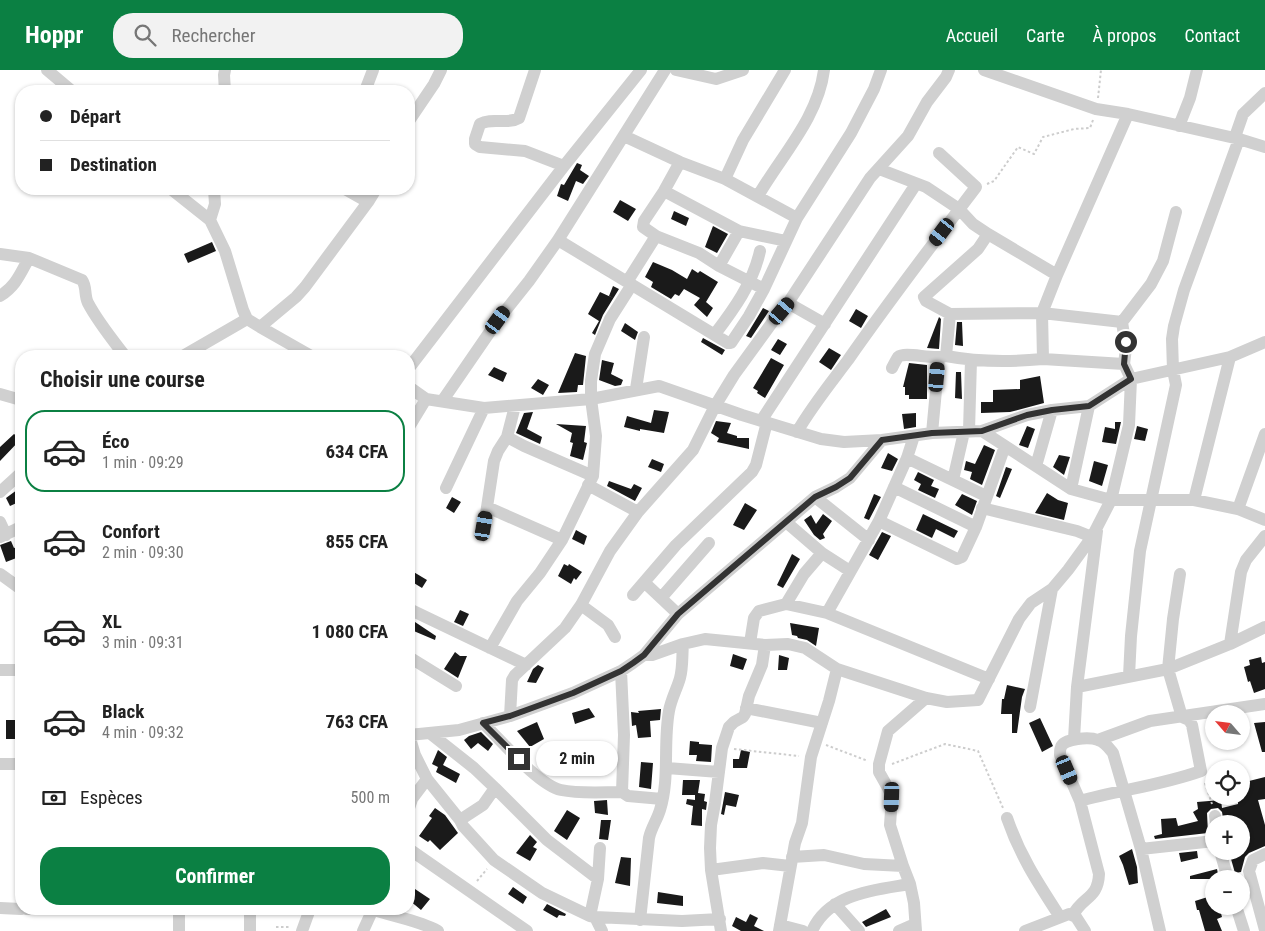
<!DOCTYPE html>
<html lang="fr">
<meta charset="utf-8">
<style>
body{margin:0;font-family:"Roboto Condensed",sans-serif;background:#f2f2f2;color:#222;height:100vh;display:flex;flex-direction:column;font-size:19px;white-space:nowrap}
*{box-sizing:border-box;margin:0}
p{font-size:16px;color:#767676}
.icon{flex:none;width:28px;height:28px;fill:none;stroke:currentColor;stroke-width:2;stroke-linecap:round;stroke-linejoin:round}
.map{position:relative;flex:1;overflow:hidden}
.drawer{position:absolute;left:15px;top:280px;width:400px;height:565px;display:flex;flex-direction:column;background:#fff;border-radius:20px;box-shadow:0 1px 4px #0004}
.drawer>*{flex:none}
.top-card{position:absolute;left:15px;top:15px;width:400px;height:110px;border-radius:20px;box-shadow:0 1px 4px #0004;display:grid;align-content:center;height:110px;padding:0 25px;background:#fff}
.needle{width:32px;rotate:298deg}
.buttons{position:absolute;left:1205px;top:635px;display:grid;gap:10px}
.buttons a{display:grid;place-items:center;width:45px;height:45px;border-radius:50%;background:#fff;box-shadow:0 1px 4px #0004;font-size:25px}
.end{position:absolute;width:22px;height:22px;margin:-11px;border:6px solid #333;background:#fff;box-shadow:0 0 0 2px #fff}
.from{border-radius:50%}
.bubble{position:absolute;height:35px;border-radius:18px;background:#fff;box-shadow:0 1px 4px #0004;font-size:16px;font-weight:700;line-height:35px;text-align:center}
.car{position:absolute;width:15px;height:30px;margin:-15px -8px;border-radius:6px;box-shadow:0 0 4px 1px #0007;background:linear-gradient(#222 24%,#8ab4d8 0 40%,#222 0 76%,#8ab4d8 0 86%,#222 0)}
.top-card b{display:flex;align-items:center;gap:18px;height:48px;font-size:19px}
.top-card b+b{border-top:1px solid #e0e0e0}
.top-card i{width:12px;height:12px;background:#222}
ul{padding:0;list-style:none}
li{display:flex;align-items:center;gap:15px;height:82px;margin:0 10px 8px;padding:0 15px;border:2px solid transparent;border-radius:20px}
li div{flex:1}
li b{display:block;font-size:19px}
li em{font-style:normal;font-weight:700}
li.current{border-color:#0b8043}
li>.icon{width:45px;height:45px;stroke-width:1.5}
h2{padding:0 25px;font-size:22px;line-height:60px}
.pay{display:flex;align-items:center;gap:12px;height:55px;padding:0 25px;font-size:19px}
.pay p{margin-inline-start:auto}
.primary-button{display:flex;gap:10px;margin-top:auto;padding:10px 25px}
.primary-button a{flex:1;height:58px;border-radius:20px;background:#0b8043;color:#fff;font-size:20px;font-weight:700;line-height:58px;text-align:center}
header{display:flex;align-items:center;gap:30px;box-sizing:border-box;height:70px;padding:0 25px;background:#0b8043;color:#fff}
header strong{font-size:24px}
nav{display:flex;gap:28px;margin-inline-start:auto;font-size:18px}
.search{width:350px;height:45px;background:#f2f2f2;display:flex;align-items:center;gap:12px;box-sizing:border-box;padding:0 18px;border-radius:20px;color:#767676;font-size:19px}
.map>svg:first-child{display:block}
.building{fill:#1a1a1a}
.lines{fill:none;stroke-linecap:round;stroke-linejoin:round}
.path{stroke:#cdcdcd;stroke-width:2;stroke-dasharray:2.5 2.5;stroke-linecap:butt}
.minor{stroke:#d0d0d0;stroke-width:12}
.route{stroke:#333;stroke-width:6}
</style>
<header>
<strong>Hoppr</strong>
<div class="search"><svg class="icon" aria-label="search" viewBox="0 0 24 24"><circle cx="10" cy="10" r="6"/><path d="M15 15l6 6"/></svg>Rechercher</div>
<nav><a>Accueil</a><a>Carte</a><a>À propos</a><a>Contact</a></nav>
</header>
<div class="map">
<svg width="1265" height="861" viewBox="0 0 1265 861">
<rect width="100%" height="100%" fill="#fff"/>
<path class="building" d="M577 93 582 95 580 100 589 106 583 114 576 111 568 131 557 126 561 114 564 115Z
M620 130 636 139 628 151 613 142Z
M674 141 689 148 686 156 671 149Z
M713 156 728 164 717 183 705 177Z
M212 172 216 181 188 193 184 184Z
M653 192 672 200 687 209 692 199 698 203 700 201 718 212 706 232 713 238 707 247 694 235 700 228 684 219 679 226 675 224 671 229 651 217 653 212 645 207Z
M613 216 619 219 603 245 595 265 592 263 599 251 588 244 600 222 613 228 609 226Z
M763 238 769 241 751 268 746 266Z
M856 239 868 246 861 258 849 251Z
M939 247 941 249 939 279 927 278Z
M957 252H962L963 276 955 275Z
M625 253 638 262 635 270 621 261Z
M703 268 725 280 722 285 701 272Z
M778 269 787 274 780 285 771 280Z
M829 278 841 285 831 300 819 292Z
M575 283 586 286 583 315H578L577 322 558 323Z
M771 288 784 295 765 328 757 323 758 321 753 318Z
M602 290 614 293 611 304 623 310 621 315 615 316 599 310Z
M909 293 927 295V329H909V325H905V317H903Z
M494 297 507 303 503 312 488 305Z
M956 302H961L962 329 955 328Z
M1040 306 1044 333 1010 342 981 343V332H993V320L1020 319V310Z
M538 309 549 315 543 325 531 318Z
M654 340 669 342 664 363 640 359V361L624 357 627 346 651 353Z
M533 342 527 359 542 367 540 374 516 363 524 343Z
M916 343V357L904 359 902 344Z
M716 351 731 353 727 363 737 366V368H749V379L717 372 719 368 711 363Z
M1115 352H1121L1116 374 1102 372 1105 357 1115 359Z
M556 354 586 356 584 372 587 373 583 390 570 386 573 373 570 372 572 363Z
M1027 356 1035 359 1028 378 1019 375Z
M1137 356 1148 359 1145 371 1134 369Z
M14 364 21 369 0 391V377Z
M984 375 995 380 982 415 970 409 972 402 964 400 966 391 975 394Z
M888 383 898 389 892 401 881 398Z
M1059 385 1070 387 1064 405 1053 397Z
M652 389 664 394 661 402 648 397Z
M1094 391 1108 395 1102 416 1089 411Z
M1006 397 1012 399 1000 428 996 426Z
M918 402 934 410 931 416 939 419 935 428 918 420 921 414 914 410Z
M609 411 631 419 634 414 642 418 635 431 607 416Z
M21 417V431L10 436 6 428Z
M1047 423 1058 430 1068 433 1064 450 1035 443Z
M874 424 881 427 869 450 864 448Z
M962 424 977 431 972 445 955 435Z
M452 427 461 432 454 443 446 438Z
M745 433 757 440 744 460 733 455Z
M823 444 832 451 823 464 825 468 820 470 814 465 804 450 811 445 816 454Z
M923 444 958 461 954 468 936 459 932 468 916 460Z
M576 460 587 466 584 475 572 469Z
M882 462 891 466 878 490 869 485Z
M11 471 14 478 20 476 19 487 6 492 0 475Z
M792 484 800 489 783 518 777 515Z
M564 494 568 496 569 494 582 502 576 510 574 508 571 514 558 506Z
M412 501 427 510 422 518 409 510Z
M460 540 469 544 463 556 454 552Z
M409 548 436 566 435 570 409 559Z
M790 553 819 558 816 576 807 570 798 568 797 566 792 565Z
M455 582 460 586H467L458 608 444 599Z
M733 584 747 589 743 600 730 596Z
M779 585 789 588 787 600H778Z
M1261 587 1262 593 1265 592V619L1254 623 1250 611 1248 612 1244 597 1250 595 1249 590Z
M538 595 544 598 536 613 527 612 533 599Z
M1007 615 1025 619 1022 627 1017 663H1012V644H1001L1002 629H1004Z
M589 638 595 647 575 654 572 643Z
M661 639 660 650 650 651 651 667 638 668 636 655 632 656 631 642 639 643 638 641Z
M1040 648 1053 676 1042 682 1029 653Z
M6 650H21V669H6Z
M537 652 544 669 530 677 517 661Z
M1265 652V682H1262L1254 653Z
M481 662 493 674 488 681 478 673 471 679 464 670 469 666Z
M690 671 699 672V674L712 675 711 692 696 691 697 685H689Z
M438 680 447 687 443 695 460 704 456 713 436 702 438 697 432 694Z
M741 680 750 682 747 698H733V689H739Z
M641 692 653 693 651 719 639 717Z
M1265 707V729L1258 730 1265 755V776L1249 783 1245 787 1241 802 1235 803 1231 789 1234 788 1232 781H1241V754H1224L1222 742 1218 738 1211 739 1207 743 1208 763 1155 769 1154 766 1162 764 1161 749 1176 748 1178 756 1198 751 1193 742 1198 739 1197 732 1221 730 1222 738 1238 734V726H1241V713Z
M683 710H700L698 723 705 724 704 731 707 732 706 740 702 739V756L691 755 693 736 686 734 687 729 695 730V725H682Z
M725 722 739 725 736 737 726 735 724 745 721 744Z
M607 730 608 745 595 743 594 731Z
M435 738 445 745 458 763 440 780 430 770 428 772 419 766 432 748 429 746Z
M567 740 580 748 567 770 554 761Z
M601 750H611L608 770 599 769Z
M530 765 537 772 533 777 537 779 530 791 516 783Z
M1132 779 1137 797 1138 813 1129 815 1123 795 1119 786Z
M1197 781 1198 788 1181 792 1179 783Z
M621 787 631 788 630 816 615 813Z
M1217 799 1219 809H1190V806Z
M409 815 430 829 421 840 409 830Z
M513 817 527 827 523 834 508 824Z
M658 822 683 826V836L657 833Z
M1214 825V836H1219L1222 847 1217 849 1222 861H1205L1199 840H1197L1195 831Z
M547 834 566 844 565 846 559 845 557 848 543 840Z
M886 839 891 847 866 857 862 852Z
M750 844 758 848 754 856 764 861H741L732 856 736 847 746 852Z"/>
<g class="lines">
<path class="path" d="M1098 28 1101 0
M987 114 994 111 1018 77 1034 84 1043 67 1074 59 1090 58 1093 50
M826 675 868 691
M734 679 799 686
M892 694 945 674 978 681 1003 738
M1205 713 1212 734
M477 811 487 799
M276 857H290"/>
<path class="minor" d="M47 0 72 21
M225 0 224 5 225 21
M535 0 519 48C507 55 492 47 480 54L475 69V74L480 77 525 81 564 96
M676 0 716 9 743 0
M984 0 1096 39 1128 44 1239 69 1265 77
M365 21 373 0
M409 51 434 14 441 0
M1179 56 1190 28 1197 0
M624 66 680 92 725 109 797 148
M680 92 664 121 644 151 643 157 656 166 699 183 719 196 764 219
M879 99 926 117 959 139 973 154 988 164 978 179 924 227 926 231 950 244 946 286C978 292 1011 292 1043 289L1042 243 1057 205 1128 44
M725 109 743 70 785 0
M171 119 210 150
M214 119 215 134 210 150 225 181 243 240 247 249
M345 119 368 132
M664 121 739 161 786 171
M758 126C781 86 818 48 824 0
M988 164 1057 205
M558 170 728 273H731L749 246 764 219 797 148 851 63 874 19 881 0
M0 184 29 188 82 210C87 217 84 225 88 233 98 252 112 269 125 286
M719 196 739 161
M627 212 656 166
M0 226C16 216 20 204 29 188
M788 233 825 254
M950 244 1042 243 1122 252
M260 257 311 286
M715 264C734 239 753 213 760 181
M183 286 247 249 260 257 296 227 305 217 368 132 376 119
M1043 289 1124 294
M409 298 564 96 641 0
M892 298C894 294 896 290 898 287 905 281 933 290 946 286
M409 317 426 329 484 338 591 329 659 316 742 345 821 369 844 372 882 370 932 363 982 361 1027 345 1052 340 1089 336 1131 309 1230 287 1265 272
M636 319 644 267
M0 324 21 330
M443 330 498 250 529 211 558 170 665 0
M761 351 916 114
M409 357 426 329
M969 361 971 290
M982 361 1071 419 1111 430H1194L1238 439 1265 450
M797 362C812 336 830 314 848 290 889 231 932 175 976 117L939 83
M932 363 939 288
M914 366 907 388 879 451 957 489 962 487 976 457 1005 376
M507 367 524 376 593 406
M907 388 986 426
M1036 396 1052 340
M953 410 964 362
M588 415 638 442
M894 417 976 457
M446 418 484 338
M1071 419 1089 336
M0 422 21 403
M815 427 869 470
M1194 430 1230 287
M487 437 562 470
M982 438 1077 461 1092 467
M1238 439 1265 364
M0 452 6 465
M786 452 822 483 850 501
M484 457 494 391 498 381 507 367 515 336
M0 467 21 457
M0 504 21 519
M644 512 678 544
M633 525 676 475 752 402 756 395 767 352
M661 528 709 473
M786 534 804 504 822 483
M581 535 608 555 615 567
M409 539 526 595
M827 543 879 451
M750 573 754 548 759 541 786 534 827 543 989 609
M1230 574 1241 502 1246 490 1265 466
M490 578 517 531 540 503 562 470 593 406 596 366 591 329V311L595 284 610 249 631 216
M644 585H652L683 574 705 569 765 575 788 574 805 578 837 599 926 628 947 632 978 630 1019 549 1031 533 1052 519 1068 500 1092 467 1111 430 1129 355 1131 309 1124 294 1126 278 1122 252 1151 214 1163 191 1176 142
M409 587 456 616
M0 600H21
M621 601 624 665 622 722 628 726 662 729
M1129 606 1131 566 1140 481 1176 315 1173 300 1172 269 1174 256 1184 220 1239 69 1236 64 1243 44 1265 23
M1077 617 1168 599 1230 574 1265 557
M1030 637 1052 519
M746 638 822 653
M510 646 573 623 621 601 633 593 644 585 678 544 815 427 836 417 850 408 882 370
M483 653C501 670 538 715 561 720 580 724 603 722 622 722
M431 664 474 698 495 718 483 735 460 750
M409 665 459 660 510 646 512 610 515 605 565 558 581 535 610 481 638 442 693 380 715 336 734 305 774 250 788 233 870 108 908 66 927 32 946 7 949 0
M409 665 415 685 427 709 460 750 463 756 494 790 542 823 590 846 595 847 602 861
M1074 669 1077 617 1097 461
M1098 670 1150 651 1265 634
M0 694H21
M667 698 719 702
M495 718 547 770 598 809
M1080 731C1120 720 1162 715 1201 701L1192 655 1189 650 1182 647 1168 599 1173 549 1180 504
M409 738 412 729 427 709
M1215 746 1216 754
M1007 748C1020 786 1038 813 1060 847
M409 779 527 861
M1141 779 1214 771
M1220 781 1228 809
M1265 784 1253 790 1249 801 1265 860
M792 787 824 785 864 794 903 796
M711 800 763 793 790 796
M835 834 859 861
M1236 836 1244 861
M0 838 21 839
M26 839H179
M372 839C394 847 418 850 438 861
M1073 845C1083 826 1098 829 1099 804L1080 731 1060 685C1060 683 1060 679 1061 677 1064 668 1090 667 1098 670 1105 672 1109 678 1113 683L1141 779 1160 861
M590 846 598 809 600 778
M595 847 682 851 720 849
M640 850 649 768C651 758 657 750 660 740 670 708 663 673 669 641 671 629 677 619 680 608 683 597 682 585 683 574
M780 855 803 861
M179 861V839
M250 861V839
M302 861 310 839
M363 861 373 839
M721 861 711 800 710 778 711 755 715 733 722 678 729 657 734 652 743 647 745 644 749 626 762 595 765 575
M779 861 795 773 802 753 811 687 829 631 837 599
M812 861C829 823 875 820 910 814
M899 861 915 854
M916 861 914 833 910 814 903 796 890 755 892 727 888 718 879 702V694L888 661 926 628
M1025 861 1069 844 1076 847 1085 861"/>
</g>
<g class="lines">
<path class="route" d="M519 689 483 653 510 646 573 623 621 601 633 593 644 585 678 544 815 427 836 417 850 408 882 370 932 363 982 361 1027 345 1052 340 1089 336 1131 309 1124 294 1126 272"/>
</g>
</svg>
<div class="buttons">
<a><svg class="needle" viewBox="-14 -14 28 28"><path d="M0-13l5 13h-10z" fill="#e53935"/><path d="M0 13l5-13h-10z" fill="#767676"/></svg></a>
<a><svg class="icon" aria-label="locate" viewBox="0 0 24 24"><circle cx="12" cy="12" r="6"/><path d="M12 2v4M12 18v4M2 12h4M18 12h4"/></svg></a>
<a>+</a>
<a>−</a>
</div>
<i class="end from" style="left:1126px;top:272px"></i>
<i class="end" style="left:519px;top:689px"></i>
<div class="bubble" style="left:536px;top:671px;width:82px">2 min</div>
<i class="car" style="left:942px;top:162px;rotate:217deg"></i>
<i class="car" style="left:782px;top:241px;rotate:40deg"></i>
<i class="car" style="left:498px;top:250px;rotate:36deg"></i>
<i class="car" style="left:937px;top:307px;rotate:5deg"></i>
<i class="car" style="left:484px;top:456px;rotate:10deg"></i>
<i class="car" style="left:1067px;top:700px;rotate:157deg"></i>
<i class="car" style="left:892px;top:727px;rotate:182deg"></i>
<div class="top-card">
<b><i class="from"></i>Départ</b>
<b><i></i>Destination</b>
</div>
<section class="drawer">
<h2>Choisir une course</h2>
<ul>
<li class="current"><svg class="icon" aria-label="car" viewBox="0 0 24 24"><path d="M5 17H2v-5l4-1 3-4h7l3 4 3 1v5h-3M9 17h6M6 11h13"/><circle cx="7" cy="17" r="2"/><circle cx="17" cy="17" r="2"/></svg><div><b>Éco</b><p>1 min · 09:29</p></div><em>634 CFA</em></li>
<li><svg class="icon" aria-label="car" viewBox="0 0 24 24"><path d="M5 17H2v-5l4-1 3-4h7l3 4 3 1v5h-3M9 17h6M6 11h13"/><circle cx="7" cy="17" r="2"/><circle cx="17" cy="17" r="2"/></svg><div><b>Confort</b><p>2 min · 09:30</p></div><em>855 CFA</em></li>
<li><svg class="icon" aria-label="car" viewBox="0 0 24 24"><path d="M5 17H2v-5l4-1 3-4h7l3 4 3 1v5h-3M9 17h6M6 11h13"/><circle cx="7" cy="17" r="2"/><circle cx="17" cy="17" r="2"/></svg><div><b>XL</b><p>3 min · 09:31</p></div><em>1 080 CFA</em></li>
<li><svg class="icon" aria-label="car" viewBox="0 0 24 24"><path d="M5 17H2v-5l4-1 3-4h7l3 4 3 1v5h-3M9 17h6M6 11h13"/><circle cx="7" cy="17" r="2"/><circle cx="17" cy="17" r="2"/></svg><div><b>Black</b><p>4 min · 09:32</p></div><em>763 CFA</em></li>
</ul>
<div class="pay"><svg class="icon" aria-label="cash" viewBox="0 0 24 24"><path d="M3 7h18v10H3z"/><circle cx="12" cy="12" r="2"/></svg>Espèces<p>500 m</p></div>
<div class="primary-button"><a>Confirmer</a></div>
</section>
</div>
